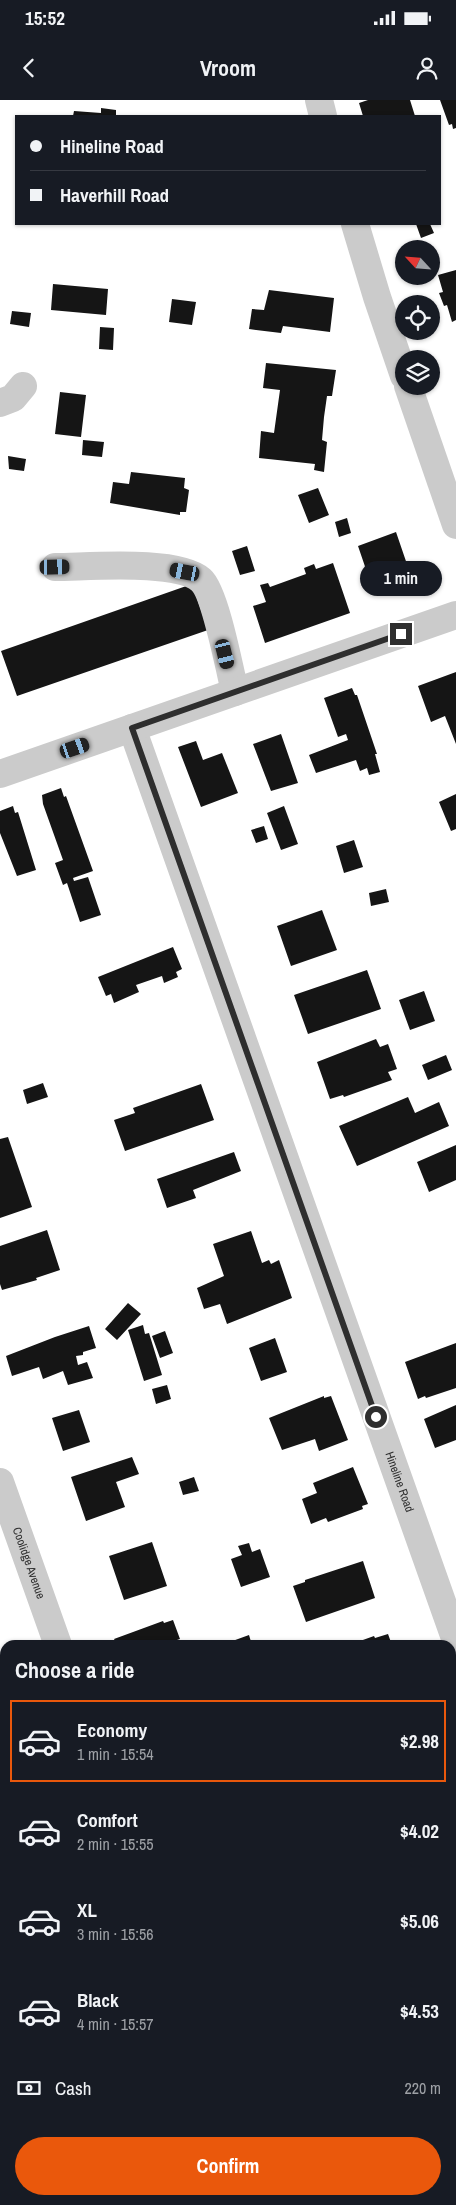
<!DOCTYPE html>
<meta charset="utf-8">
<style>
body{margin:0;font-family:"Archivo Narrow",sans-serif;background:#242831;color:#f1f3f6;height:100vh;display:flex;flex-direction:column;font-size:19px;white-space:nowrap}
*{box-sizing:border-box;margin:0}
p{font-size:16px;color:#9ea1a6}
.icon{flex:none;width:28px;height:28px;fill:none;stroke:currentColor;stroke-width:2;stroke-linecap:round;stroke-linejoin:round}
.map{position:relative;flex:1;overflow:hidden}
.details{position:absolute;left:0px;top:1540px;width:456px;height:565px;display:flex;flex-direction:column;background:#171b24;border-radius:15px 15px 0 0;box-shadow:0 1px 4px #0004}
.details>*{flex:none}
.banner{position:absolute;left:15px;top:15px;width:426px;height:110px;border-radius:0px;box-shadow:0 1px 4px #0004;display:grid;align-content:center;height:110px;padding:0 15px;background:#171b24}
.needle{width:32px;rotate:296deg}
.controls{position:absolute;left:395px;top:140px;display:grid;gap:10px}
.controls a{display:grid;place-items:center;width:45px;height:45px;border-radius:50%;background:#171b24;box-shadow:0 1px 4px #0004;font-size:25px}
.end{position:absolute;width:22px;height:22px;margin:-11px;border:6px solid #2e2e2e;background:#fff;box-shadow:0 0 0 2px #fff}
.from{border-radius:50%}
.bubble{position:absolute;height:35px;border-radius:18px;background:#171b24;box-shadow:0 1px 4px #0004;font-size:16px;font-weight:700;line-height:35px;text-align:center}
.car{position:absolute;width:15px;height:30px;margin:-15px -8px;border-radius:6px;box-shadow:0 0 4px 1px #0007;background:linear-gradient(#222 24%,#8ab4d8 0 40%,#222 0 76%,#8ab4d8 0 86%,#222 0)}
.banner b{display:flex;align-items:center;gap:18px;height:48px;font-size:19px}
.banner b+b{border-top:1px solid #363941}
.banner i{width:12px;height:12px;background:#f1f3f6}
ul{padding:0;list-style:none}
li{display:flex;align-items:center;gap:15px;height:82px;margin:0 10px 8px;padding:0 5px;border:2px solid transparent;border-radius:0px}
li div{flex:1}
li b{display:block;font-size:19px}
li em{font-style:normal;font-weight:700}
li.current{border-color:#ea580c}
li>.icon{width:45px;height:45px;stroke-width:1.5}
h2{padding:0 15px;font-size:22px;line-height:60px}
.pay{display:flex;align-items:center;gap:12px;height:55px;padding:0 15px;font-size:19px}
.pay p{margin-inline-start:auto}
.primary-button{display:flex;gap:10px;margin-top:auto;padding:10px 15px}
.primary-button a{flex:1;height:58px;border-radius:30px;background:#ea580c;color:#fff;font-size:20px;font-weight:700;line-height:58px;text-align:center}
.status{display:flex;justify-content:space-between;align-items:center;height:35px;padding:0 25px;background:#171b24;direction:ltr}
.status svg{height:14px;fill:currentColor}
header{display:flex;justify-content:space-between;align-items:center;height:65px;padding:0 15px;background:#171b24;font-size:22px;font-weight:700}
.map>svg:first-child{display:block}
.green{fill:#e0edda}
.building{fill:#151515}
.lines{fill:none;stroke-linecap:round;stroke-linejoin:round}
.path{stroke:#cbcbcb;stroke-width:3;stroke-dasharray:2.5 2.5;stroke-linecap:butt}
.minor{stroke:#cbcbcb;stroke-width:28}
.route{stroke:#2e2e2e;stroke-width:6}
.labels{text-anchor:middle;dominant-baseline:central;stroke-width:5;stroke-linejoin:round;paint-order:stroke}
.street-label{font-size:12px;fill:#2e2e2e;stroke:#fff}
</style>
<div class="status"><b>15:52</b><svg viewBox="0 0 49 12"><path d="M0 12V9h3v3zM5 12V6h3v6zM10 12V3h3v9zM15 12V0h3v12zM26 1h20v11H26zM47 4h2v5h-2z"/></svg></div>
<header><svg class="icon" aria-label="back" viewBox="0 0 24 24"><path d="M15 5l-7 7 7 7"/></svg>Vroom<svg class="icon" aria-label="person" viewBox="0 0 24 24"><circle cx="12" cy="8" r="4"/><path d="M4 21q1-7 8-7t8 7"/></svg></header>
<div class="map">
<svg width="456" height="2105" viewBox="0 0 456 2105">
<rect width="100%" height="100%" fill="#fff"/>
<path class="green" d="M0 1881 5 1895V2100H81L82 2105H0Z"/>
<path class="building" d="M368 0H410L415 16H363L359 3Z
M440 0H456V28L453 29 452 24 449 25Z
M101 8 116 10V15L119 16H73L74 11 101 13Z
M416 124H430L434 133 421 138Z
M456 170V220L452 222 447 205 444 206 439 193 443 192 438 175Z
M53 184 108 189 106 215 51 210Z
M269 190 334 198 330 232 283 226 281 233 249 229 252 209 264 210Z
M172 199 196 202 192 225 169 222Z
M12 211 31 213 29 227 10 224Z
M100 227 114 228 113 250 99 249Z
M266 263 336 270 332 296H327L324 317 322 340 327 342 324 372 314 370 315 364 259 358 261 331 274 333 280 290 263 288Z
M60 292 86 295 81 337 55 334Z
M83 340 104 342 102 357 82 355Z
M8 356 26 359 24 371 9 369Z
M131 372 185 378 184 388 189 390 186 412H180V415L110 403 113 382 129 384Z
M318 388 329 415 309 423 298 395Z
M347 418 351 433 339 437 335 422Z
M396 432 410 473 372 487 358 446Z
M247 446 255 471 240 475 232 451Z
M333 463 350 513 265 543 253 506 266 502 260 485 268 483 270 487 306 474 304 468 314 464 316 469Z
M192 484 208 530 17 596 1 551Z
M456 572V644L445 616 431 622 418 586Z
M352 588 355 595H357L377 654H375L380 672 369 675 367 668 360 671 356 660 316 673 309 655 348 640 346 634 338 637 324 598Z
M281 634 298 683 271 691 253 644Z
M196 641 203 660 222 653 238 693 201 707 178 647Z
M61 688 64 697 66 696 93 771 73 778 74 781 88 777 101 815 80 822 67 783 63 785 55 763 63 760 43 704 42 695Z
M456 694V729L451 731 439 702Z
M13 706 15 713 18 712 36 770 17 776 0 733V711Z
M284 706 298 744 281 750 267 713Z
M264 726 268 739 256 743 251 730Z
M354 740 363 767 344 773 336 746Z
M386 789 389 802 371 806 369 793Z
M322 810 337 850 291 866 277 826Z
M173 847 182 869 176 872 178 877 164 883 162 876 136 885 139 892 114 903 111 894 106 896 98 877Z
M367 870 381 909 308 934 294 895Z
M424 891 435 921 410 930 399 900Z
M376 939 380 947 388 944 397 969 388 972 392 980 344 997 343 995 330 999 317 962Z
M446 955 452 970 428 980 422 965Z
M43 983 48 997 27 1004 23 990Z
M201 984 214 1020 125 1051 114 1020 135 1013 133 1008Z
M408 997 415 1013 439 1002 449 1026 357 1066 339 1026Z
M8 1037 32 1107 0 1118V1039Z
M456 1045V1080L429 1092 417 1062Z
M234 1052 241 1071 193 1090 196 1098 167 1108 157 1079Z
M47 1130 60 1170 36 1178 37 1180 2 1190 0 1184V1146Z
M251 1131 262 1163 269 1160 271 1164 279 1160 292 1198 227 1224 220 1204 204 1209 197 1188 224 1176 213 1144Z
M128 1203 141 1214 117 1240 105 1229Z
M143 1225 145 1234 149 1233 162 1275 144 1281 128 1230Z
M89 1226 96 1248 83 1252V1255L76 1256 78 1265 87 1262 93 1278 68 1285 63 1271 43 1279 39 1267 12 1276 6 1256 55 1237Z
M165 1231 173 1253 160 1258 152 1236Z
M275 1238 287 1272 261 1281 249 1248Z
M456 1243V1288L426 1298 425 1296 418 1299 405 1262Z
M167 1285 171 1299 156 1304 152 1289Z
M324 1296V1298L331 1296 348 1340 319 1351 315 1339 282 1350 269 1318Z
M456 1305V1340L435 1348 424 1319Z
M79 1310 90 1342 63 1351 52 1318Z
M132 1357 139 1374 116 1382 125 1407 86 1421 71 1377Z
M353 1367 368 1404 362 1406 363 1409 328 1422 326 1418 311 1424 302 1399 317 1393 313 1383Z
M194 1377 199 1391 183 1395 179 1382Z
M152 1442 167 1486 124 1500 109 1456Z
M249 1443 252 1452 260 1449 270 1477 241 1487 231 1459 242 1455 238 1446Z
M363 1461 375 1498 306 1522 293 1486 305 1482V1480Z
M173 1520 180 1539 171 1542 172 1544 117 1545 114 1539 163 1521 164 1523Z
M388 1534 392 1545H349L374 1536 375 1538Z
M249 1535 252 1545H228L227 1543Z
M5 1664V1684L0 1686V1666Z
M5 1734V1761L0 1749V1736Z
M456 1881V1918L455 1919 451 1910V1891H453L451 1883Z
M454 1997 456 2003V2025L451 2026V1998Z
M125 2100H197L199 2105H127Z
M359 2100H394L395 2104 345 2105Z"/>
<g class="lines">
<path class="path" d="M0 2028 5 2042
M27 2100 29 2105"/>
<g class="minor">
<path d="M319 0 323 16"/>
<path d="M355 124 377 197 404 276"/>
<path d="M408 286 456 425"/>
<path d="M0 303 13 298 23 286"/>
<path d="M55 467C88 467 177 459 201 480 215 492 230 571 235 592"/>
<path id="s1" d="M132 628 456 1541"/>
<path d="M0 674 456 515"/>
<path id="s2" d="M0 1382 58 1545"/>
<path d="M255 2100 257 2105"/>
</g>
</g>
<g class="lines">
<path class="route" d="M376 1317 132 628 401 534"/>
</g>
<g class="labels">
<g class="street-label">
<text stroke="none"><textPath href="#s1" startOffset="800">Hineline Road</textPath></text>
<text stroke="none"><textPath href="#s2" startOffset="86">Coolidge Avenue</textPath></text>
</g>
</g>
</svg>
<div class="controls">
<a><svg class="needle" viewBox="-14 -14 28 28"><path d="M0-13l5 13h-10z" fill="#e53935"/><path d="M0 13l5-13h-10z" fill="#9ea1a6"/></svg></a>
<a><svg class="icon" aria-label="locate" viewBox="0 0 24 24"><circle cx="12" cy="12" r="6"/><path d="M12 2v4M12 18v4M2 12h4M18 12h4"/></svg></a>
<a><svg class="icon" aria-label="layers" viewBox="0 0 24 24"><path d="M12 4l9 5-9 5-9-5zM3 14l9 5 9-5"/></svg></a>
</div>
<i class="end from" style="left:376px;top:1317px"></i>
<i class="end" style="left:401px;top:534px"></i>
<div class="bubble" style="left:360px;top:461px;width:82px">1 min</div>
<i class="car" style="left:55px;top:467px;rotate:89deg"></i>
<i class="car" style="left:185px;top:472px;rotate:281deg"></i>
<i class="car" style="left:225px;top:554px;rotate:166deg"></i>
<i class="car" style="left:75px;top:648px;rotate:71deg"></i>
<div class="banner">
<b><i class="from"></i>Hineline Road</b>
<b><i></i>Haverhill Road</b>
</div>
<section class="details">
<h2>Choose a ride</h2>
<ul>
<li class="current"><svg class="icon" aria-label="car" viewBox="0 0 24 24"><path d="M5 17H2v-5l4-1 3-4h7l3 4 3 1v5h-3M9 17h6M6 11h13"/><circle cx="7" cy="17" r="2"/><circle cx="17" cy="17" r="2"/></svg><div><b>Economy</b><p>1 min · 15:54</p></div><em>$2.98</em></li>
<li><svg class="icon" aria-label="car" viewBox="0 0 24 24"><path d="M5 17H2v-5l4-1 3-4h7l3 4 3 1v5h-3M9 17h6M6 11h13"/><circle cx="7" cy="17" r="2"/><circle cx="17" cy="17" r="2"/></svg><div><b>Comfort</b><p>2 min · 15:55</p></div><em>$4.02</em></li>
<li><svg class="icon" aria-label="car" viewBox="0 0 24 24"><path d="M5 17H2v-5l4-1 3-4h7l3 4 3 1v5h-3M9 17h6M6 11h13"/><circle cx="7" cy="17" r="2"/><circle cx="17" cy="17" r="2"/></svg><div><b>XL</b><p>3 min · 15:56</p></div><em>$5.06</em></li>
<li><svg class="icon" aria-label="car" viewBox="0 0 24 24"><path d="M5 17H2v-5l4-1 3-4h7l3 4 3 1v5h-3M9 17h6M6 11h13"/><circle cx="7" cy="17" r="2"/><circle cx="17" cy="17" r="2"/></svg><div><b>Black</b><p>4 min · 15:57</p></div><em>$4.53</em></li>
</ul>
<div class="pay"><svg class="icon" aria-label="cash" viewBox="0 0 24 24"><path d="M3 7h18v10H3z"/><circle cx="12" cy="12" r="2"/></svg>Cash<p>220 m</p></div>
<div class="primary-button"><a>Confirm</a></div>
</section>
</div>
